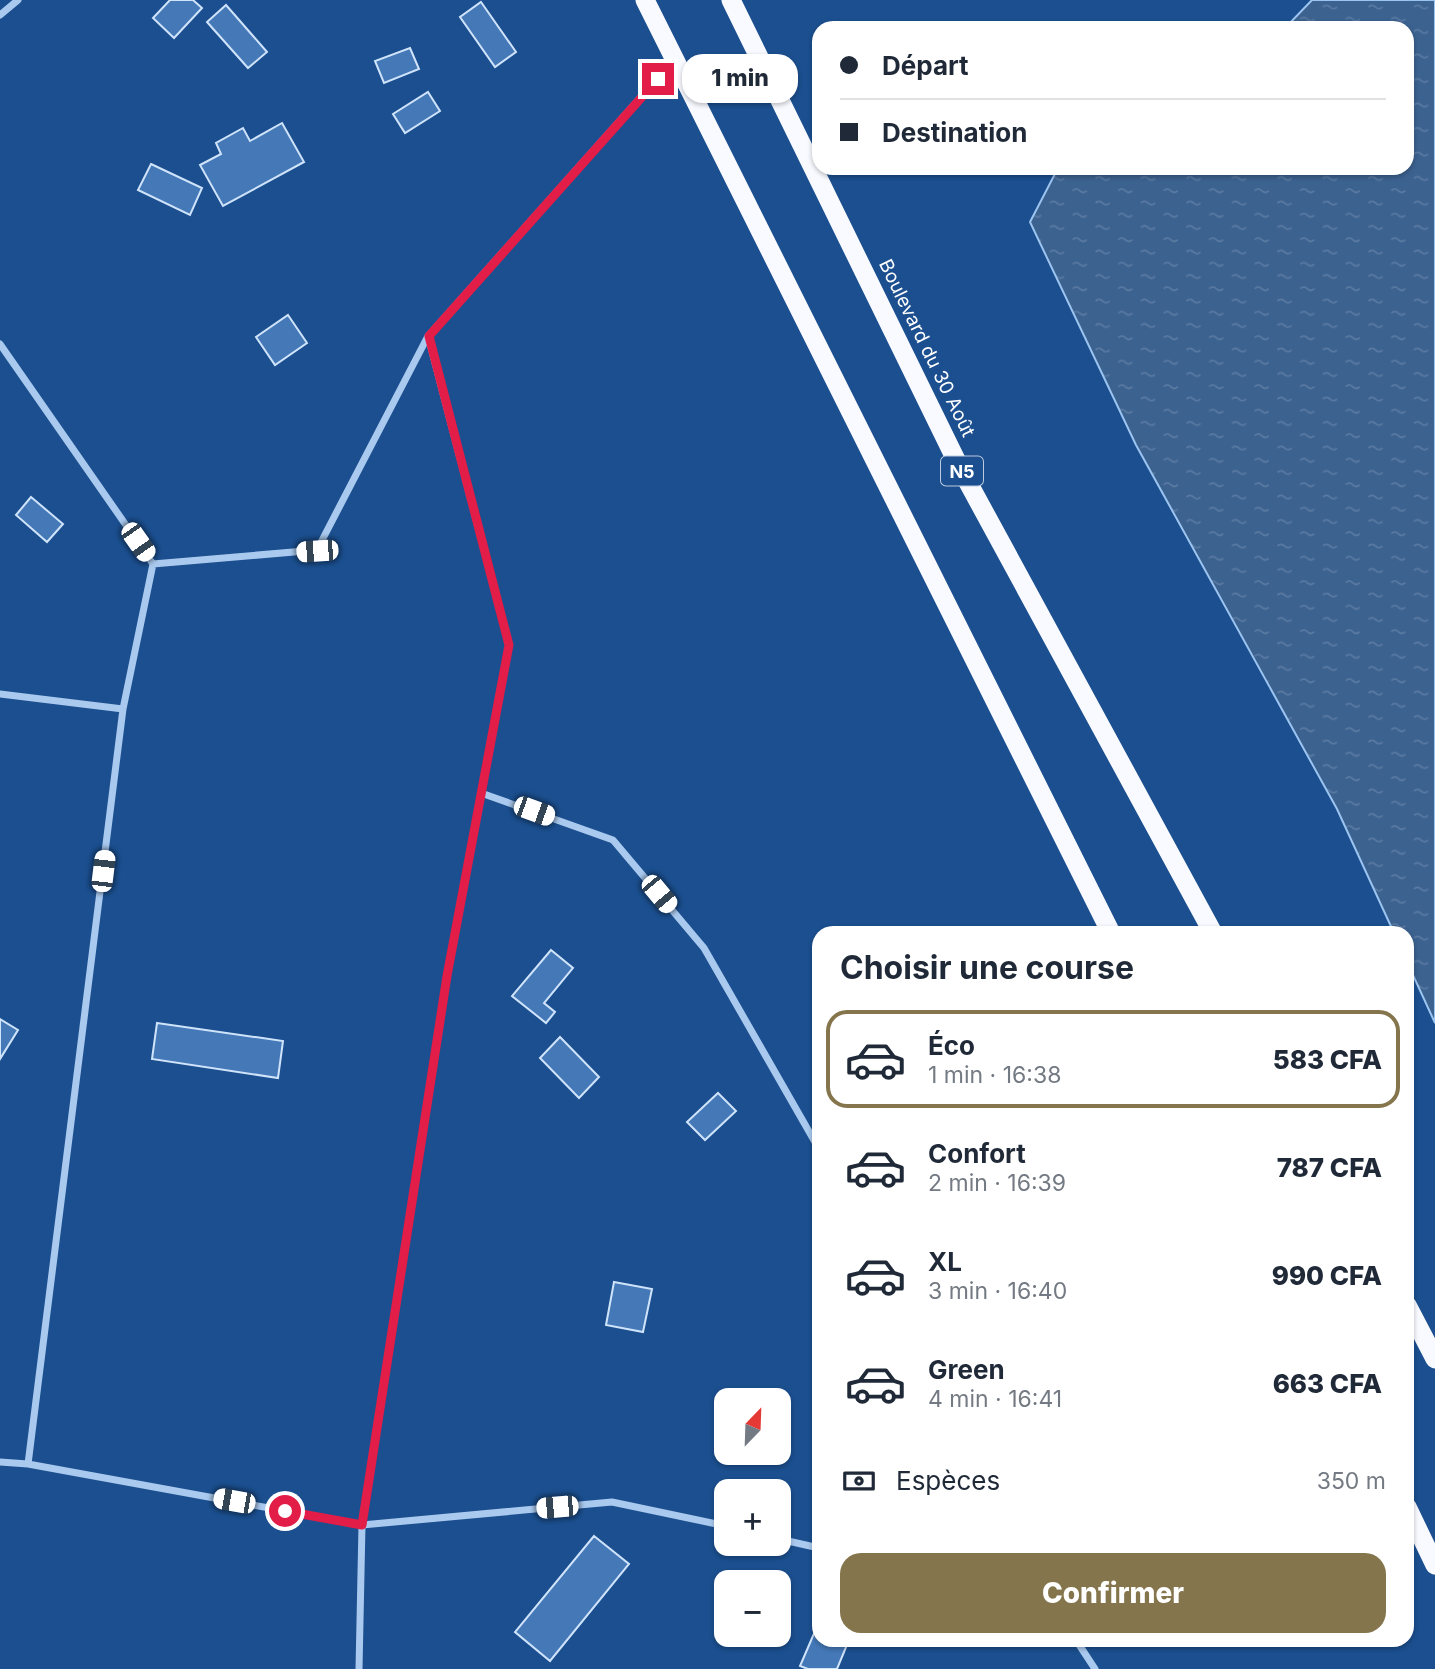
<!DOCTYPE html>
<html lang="fr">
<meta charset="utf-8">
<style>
body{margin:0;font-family:Inter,sans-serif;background:#f2f2f3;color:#1f2937;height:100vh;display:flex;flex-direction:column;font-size:26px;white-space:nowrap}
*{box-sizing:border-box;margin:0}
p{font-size:23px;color:#747a83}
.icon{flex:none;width:38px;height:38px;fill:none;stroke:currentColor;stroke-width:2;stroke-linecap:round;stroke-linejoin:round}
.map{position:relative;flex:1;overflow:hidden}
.details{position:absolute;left:812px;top:926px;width:602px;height:721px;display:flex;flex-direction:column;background:#fff;border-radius:21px;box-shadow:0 2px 5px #0004}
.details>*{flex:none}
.top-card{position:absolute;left:812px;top:21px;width:602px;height:154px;border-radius:21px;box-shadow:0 2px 5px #0004;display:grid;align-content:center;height:154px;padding:0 28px;background:#fff}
.needle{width:46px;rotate:23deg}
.tools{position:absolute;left:714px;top:1388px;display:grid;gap:14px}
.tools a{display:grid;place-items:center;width:77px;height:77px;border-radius:14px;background:#fff;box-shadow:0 2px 5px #0004;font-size:35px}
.end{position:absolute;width:32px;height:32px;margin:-16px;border:9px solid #e11d48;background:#fff;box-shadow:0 0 0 4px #fff}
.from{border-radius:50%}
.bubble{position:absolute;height:49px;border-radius:21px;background:#fff;box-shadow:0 2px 5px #0004;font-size:23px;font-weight:800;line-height:49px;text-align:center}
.car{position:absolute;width:21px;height:42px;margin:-21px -10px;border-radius:9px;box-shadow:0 0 5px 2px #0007;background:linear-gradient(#fff 24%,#345 0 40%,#fff 0 76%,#345 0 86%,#fff 0)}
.top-card b{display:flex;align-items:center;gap:24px;height:66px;font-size:26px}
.top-card b+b{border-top:2px solid #e0e1e3}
.top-card i{width:18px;height:18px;background:#1f2937}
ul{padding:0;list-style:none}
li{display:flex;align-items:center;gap:21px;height:98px;margin:0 14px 10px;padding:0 14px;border:4px solid transparent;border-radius:21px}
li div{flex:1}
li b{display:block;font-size:26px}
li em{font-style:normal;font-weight:800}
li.current{border-color:#84754c}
li>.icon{width:63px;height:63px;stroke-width:1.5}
h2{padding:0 28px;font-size:32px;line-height:84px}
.pay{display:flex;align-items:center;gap:18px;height:77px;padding:0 28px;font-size:26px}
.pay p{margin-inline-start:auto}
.action{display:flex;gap:14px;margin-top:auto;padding:14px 28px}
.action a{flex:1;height:80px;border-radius:21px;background:#84754c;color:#fff;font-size:28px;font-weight:800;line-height:80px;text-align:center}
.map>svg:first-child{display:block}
.water{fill:url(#water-ripples);stroke:#9cc4f0;stroke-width:2}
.building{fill:#4478b7;stroke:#cfe3fa;stroke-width:2}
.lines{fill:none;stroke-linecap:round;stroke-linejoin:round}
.minor{stroke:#a9c9ee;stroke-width:7}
.trunk{stroke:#f8faff;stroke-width:19}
.route{stroke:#e11d48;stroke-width:9}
.labels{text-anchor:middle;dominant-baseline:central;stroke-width:7;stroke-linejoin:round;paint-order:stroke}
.shield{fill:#1b4f8f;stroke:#bbcadd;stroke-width:2}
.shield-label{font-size:18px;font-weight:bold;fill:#fff}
.street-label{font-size:19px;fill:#fff;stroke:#1b4f8f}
</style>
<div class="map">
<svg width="1435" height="1669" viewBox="0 0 1435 1669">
<defs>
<pattern id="water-ripples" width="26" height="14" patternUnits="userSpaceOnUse" patternTransform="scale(1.75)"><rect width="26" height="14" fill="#3c6290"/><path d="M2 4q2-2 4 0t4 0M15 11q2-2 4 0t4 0" fill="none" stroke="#597aa1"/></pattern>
</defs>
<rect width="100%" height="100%" fill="#1b4f8f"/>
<path class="water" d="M1312 0H1435V1023L1407 962V933H1394L1337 809 1136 445 1030 222 1058 168H1407V28H1285Z"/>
<path class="building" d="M170 0H193L202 8 174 38 153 18Z
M481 2 516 52 495 67 460 17Z
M226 5 267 52 248 68 207 22Z
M410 48 419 69 384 83 375 61Z
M428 92 440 111 405 133 393 114Z
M282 123 304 162 223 206 200 165 221 154 216 143 243 128 250 141Z
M151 164 202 188 190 215 138 190Z
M288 315 307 343 275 365 256 337Z
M31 497 63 524 47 542 16 515Z
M551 950 573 968 544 1003 555 1012 546 1023 512 996Z
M0 1019 18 1030 0 1059Z
M157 1023 283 1041 278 1078 152 1059Z
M560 1037 599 1077 579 1098 540 1058Z
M718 1093 736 1111 705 1140 687 1122Z
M614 1282 652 1289 643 1332 606 1325Z
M594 1536 629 1564 550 1661 515 1632Z
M819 1622V1640H849L837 1669H808L800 1666Z"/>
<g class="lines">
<path class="minor" d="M0 15 18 0
M0 344 153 564 317 550 428 336
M0 694 123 709
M481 793 613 840 704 948 819 1149
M0 1462 28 1464 362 1525 612 1502 726 1526
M28 1464 123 709 153 564
M779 1539 819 1548
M1076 1640 1095 1669
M359 1669 362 1525 447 976 509 645 428 336 672 62"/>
<path class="trunk" d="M645 0 1111 933
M731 0 957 462 1213 933
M1407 1305 1435 1359
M1407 1507 1435 1565"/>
</g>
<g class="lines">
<path class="route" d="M285 1511 362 1525 447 976 509 645 429 336 658 79"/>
</g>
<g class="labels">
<rect class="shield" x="941" y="456.5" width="42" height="29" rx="5"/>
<g class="shield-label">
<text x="962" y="471">N5</text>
</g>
<g class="street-label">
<text transform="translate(927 348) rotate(64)">Boulevard du 30 Août</text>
</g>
</g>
</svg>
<div class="tools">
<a><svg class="needle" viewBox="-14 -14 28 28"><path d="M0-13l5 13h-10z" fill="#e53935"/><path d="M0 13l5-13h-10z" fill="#747a83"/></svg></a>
<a>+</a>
<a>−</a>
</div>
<i class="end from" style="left:285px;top:1511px"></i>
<i class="end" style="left:658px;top:79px"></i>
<div class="bubble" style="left:682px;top:54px;width:116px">1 min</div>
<i class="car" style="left:138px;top:542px;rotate:145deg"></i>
<i class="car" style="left:317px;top:551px;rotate:266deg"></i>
<i class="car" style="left:534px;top:811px;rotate:110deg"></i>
<i class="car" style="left:103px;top:871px;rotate:7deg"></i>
<i class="car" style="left:659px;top:894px;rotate:140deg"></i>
<i class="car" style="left:234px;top:1501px;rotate:280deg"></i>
<i class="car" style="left:557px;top:1507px;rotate:265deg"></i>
<div class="top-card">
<b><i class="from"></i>Départ</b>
<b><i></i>Destination</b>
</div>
<section class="details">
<h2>Choisir une course</h2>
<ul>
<li class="current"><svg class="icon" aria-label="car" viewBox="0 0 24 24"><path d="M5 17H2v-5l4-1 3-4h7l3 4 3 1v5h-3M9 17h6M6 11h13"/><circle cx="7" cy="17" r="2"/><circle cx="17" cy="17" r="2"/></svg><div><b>Éco</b><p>1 min · 16:38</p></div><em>583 CFA</em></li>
<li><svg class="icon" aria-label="car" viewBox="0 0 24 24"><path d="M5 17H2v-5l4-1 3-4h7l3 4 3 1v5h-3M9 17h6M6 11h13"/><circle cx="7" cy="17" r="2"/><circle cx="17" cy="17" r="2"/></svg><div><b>Confort</b><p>2 min · 16:39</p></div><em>787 CFA</em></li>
<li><svg class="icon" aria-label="car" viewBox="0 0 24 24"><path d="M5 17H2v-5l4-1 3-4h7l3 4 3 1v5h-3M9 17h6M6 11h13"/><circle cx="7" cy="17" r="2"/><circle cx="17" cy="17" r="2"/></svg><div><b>XL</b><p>3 min · 16:40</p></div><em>990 CFA</em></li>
<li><svg class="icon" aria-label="car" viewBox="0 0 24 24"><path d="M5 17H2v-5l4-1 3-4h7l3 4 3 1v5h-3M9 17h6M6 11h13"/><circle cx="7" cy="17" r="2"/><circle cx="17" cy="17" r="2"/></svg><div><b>Green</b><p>4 min · 16:41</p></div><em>663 CFA</em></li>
</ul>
<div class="pay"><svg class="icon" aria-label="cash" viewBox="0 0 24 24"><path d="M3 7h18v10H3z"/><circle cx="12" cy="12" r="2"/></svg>Espèces<p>350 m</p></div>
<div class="action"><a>Confirmer</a></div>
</section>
</div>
